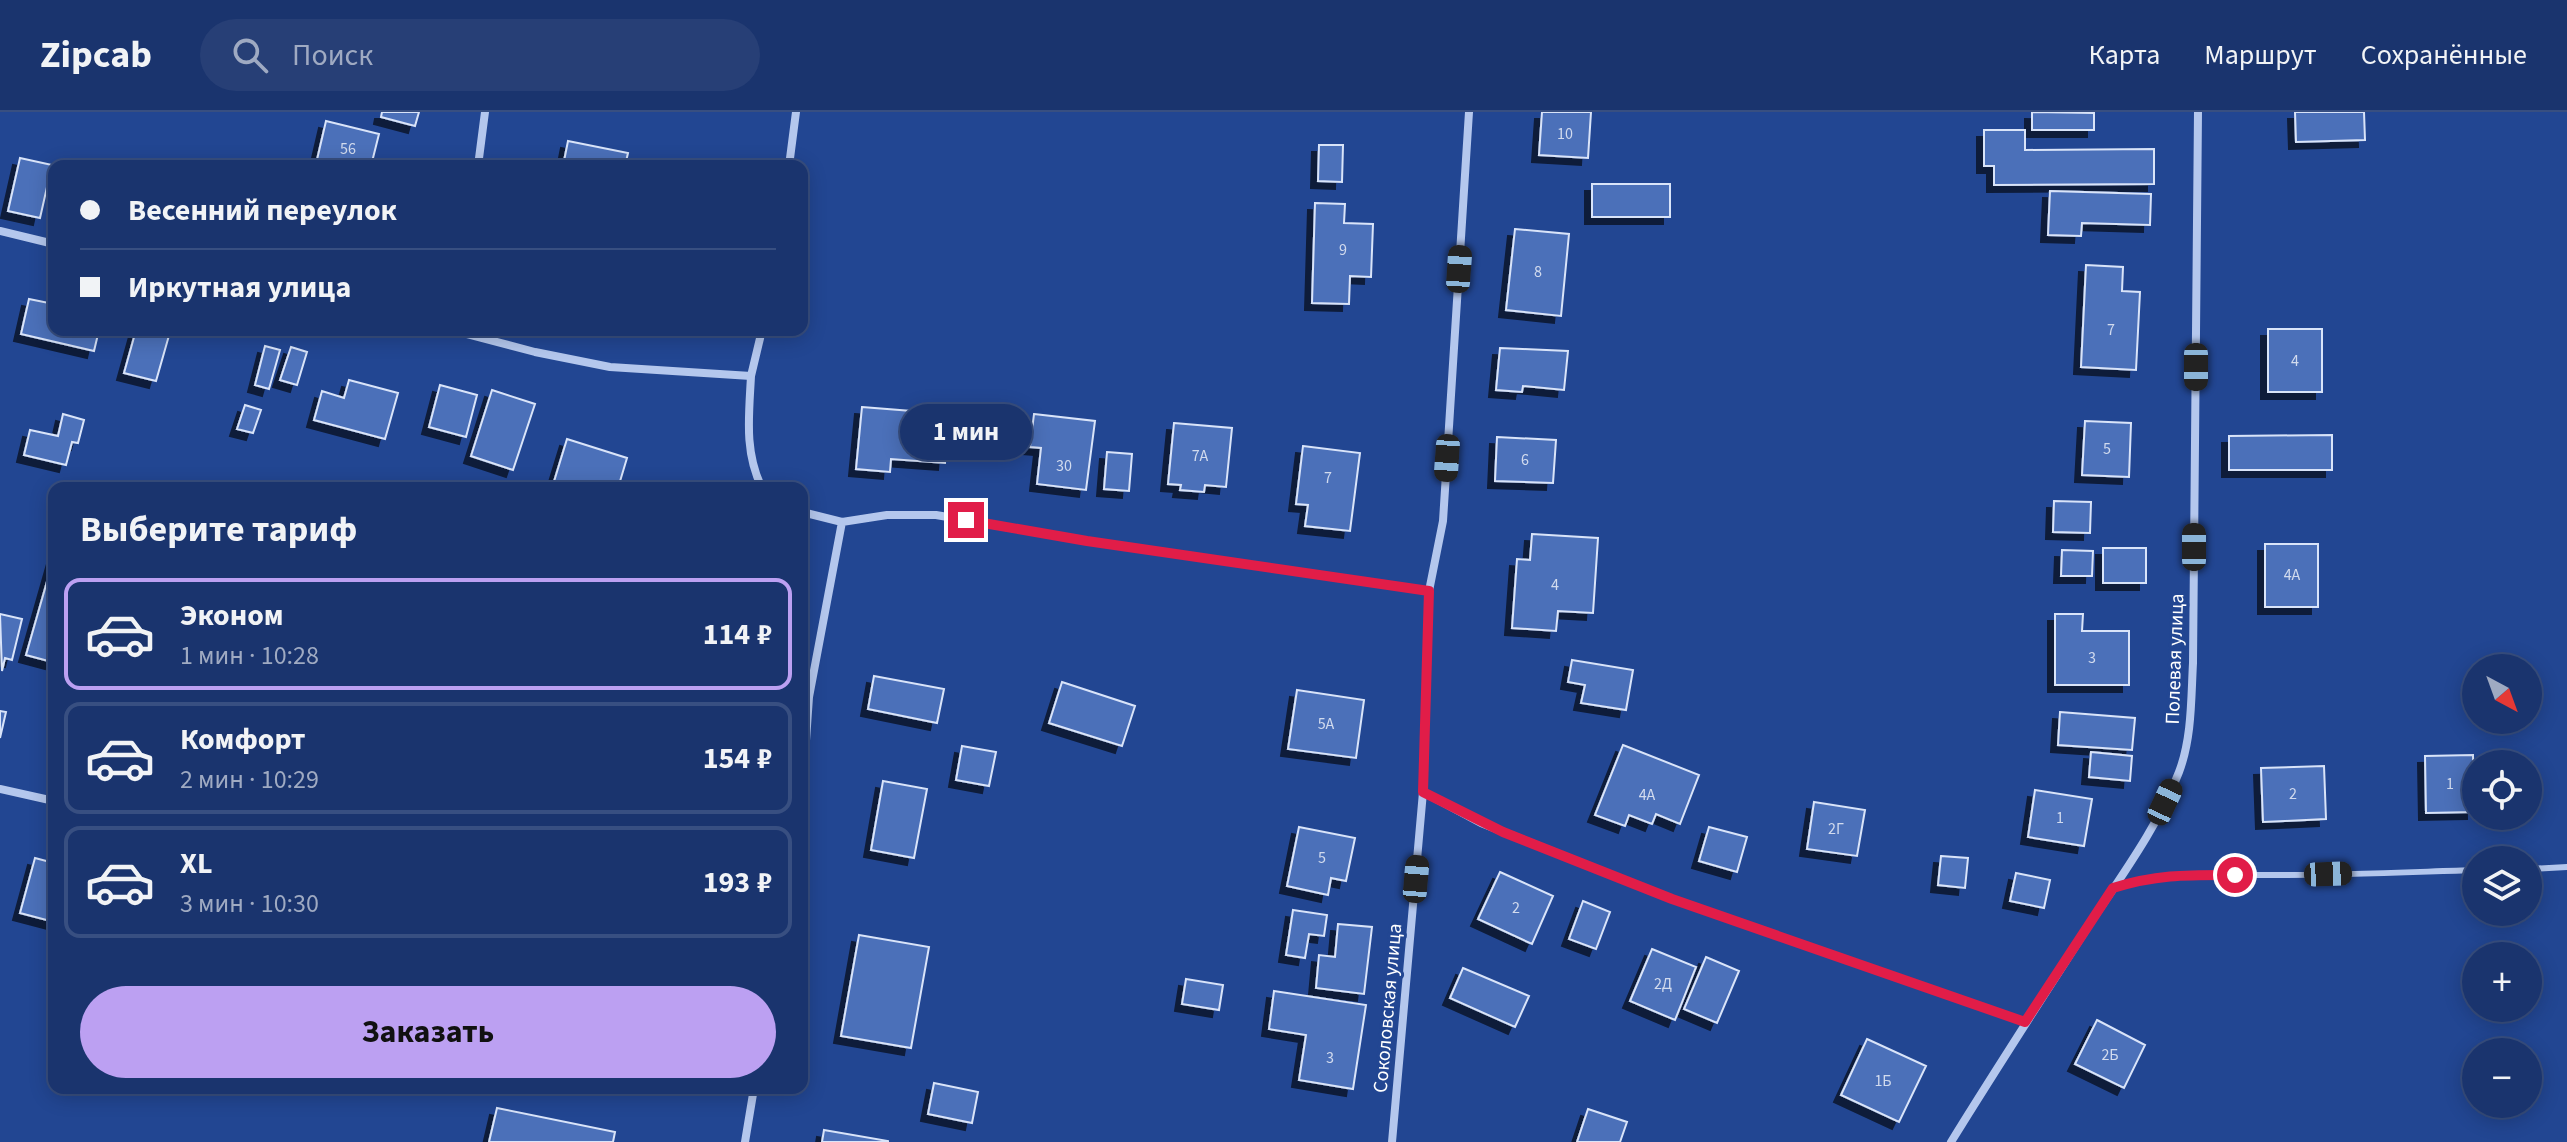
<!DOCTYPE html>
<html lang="ru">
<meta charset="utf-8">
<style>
body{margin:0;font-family:"Source Sans 3",sans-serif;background:#273f76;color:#f1f3f6;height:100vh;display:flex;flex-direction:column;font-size:30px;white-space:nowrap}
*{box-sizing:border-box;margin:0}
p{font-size:26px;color:#9faac2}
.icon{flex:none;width:44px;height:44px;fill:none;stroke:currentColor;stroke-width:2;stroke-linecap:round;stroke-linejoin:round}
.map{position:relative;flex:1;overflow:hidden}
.sheet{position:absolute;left:48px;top:370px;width:760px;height:612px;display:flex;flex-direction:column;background:#1a346e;border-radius:16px;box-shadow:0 4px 20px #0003,0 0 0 2px #384f81}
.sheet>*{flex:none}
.guide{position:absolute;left:48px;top:48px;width:760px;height:176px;border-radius:16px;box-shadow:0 4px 20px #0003,0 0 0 2px #384f81;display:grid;align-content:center;height:176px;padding:0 32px;background:#1a346e}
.needle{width:52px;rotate:139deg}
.fabs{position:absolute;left:2462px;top:542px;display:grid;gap:16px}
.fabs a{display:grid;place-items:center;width:80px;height:80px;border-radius:50%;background:#1a346e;box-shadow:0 4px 20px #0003,0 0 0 2px #384f81;font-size:40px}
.end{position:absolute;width:36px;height:36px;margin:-18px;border:10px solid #e11d48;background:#fff;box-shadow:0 0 0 4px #fff}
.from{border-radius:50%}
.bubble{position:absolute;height:56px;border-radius:28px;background:#1a346e;box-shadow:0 4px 20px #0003,0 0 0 2px #384f81;font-size:26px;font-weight:700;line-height:56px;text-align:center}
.car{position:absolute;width:24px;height:48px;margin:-24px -12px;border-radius:10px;box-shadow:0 0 6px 2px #0007;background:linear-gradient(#222 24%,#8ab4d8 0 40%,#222 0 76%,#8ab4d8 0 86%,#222 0)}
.guide b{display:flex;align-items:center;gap:28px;height:76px;font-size:30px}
.guide b+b{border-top:2px solid #384f81}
.guide i{width:20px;height:20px;background:#f1f3f6}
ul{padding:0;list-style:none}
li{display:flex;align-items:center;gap:24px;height:112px;margin:0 16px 12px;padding:0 16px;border:4px solid #384f81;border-radius:16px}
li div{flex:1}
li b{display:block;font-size:30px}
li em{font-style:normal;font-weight:700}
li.current{border-color:#bca0f2}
li>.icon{width:72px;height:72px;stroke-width:1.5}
h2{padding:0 32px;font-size:36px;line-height:96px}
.primary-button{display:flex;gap:16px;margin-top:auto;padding:16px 32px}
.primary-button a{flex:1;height:92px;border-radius:48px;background:#bca0f2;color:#111;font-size:32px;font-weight:700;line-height:92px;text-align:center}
header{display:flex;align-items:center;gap:48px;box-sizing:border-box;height:112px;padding:0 40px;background:#1a346e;border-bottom:2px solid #384f81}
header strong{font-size:38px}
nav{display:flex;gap:44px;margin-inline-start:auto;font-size:28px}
.search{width:560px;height:72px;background:#273f76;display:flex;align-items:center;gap:20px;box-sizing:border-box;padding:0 28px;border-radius:44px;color:#9faac2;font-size:30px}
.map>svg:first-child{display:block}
.building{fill:#4b6fb9;stroke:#d9e4f9;stroke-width:2;filter:url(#shadow)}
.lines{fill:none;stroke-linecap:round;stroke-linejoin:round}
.service{stroke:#b4c7ed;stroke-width:6}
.minor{stroke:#b4c7ed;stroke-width:8}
.route{stroke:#e11d48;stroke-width:10}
.labels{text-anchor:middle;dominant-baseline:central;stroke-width:6;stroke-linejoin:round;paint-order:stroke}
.number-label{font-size:16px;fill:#d2dbee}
.street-label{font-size:20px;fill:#fff;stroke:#224692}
</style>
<header>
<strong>Zipcab</strong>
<div class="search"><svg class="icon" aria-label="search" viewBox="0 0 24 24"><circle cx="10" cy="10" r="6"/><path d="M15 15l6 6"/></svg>Поиск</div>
<nav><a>Карта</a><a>Маршрут</a><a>Сохранённые</a></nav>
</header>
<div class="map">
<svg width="2567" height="1030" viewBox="0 0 2567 1030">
<defs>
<filter id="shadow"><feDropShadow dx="-7" dy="7" stdDeviation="0" flood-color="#0009"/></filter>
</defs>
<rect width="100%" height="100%" fill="#224692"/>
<path class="building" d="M382 0H419L415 14 381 5Z
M1542 0H1591L1588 46 1539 43Z
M2032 0 2094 1V18H2032Z
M2295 0H2364L2365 28 2296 30Z
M326 9 379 22 371 54 316 52Z
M1984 18H2025V38L2154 37V72L1994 73V54H1984Z
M568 29 628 41 625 54H563Z
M1319 33H1343L1342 70 1318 69Z
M20 46 52 53 40 106 8 99Z
M1592 72H1670V105H1592Z
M2050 79 2151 82 2150 113 2082 111 2081 124 2048 123Z
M1315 91 1345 92 1344 111 1373 112 1371 165 1350 164 1349 192 1312 191Z
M1515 117 1569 122 1561 204 1506 198Z
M2086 153 2123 155 2122 179 2140 180 2136 258 2081 255Z
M29 187 54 192V218H99L94 239 21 222Z
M2268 217H2322V280H2268Z
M136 218 170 220 156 269 124 261Z
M265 234 280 238 269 277 255 273Z
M291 235 307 240 297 273 280 268Z
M1500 236 1568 239 1564 278 1523 274 1522 280 1496 278Z
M349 268 398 281 385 327 314 308 322 279 344 286Z
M440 273 477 283 466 325 429 315Z
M492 278 535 292 513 358 471 344Z
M245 293 261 298 253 321 237 317Z
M862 295 949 302 945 351 891 347 890 360 856 357Z
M63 302 84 308 78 331 72 330 66 353 24 343 30 318 58 324Z
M1034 302 1095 309 1086 378 1037 372 1041 336 1030 335Z
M2085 309 2131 311 2129 365 2082 363Z
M1174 311 1232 316 1226 375 1205 373 1204 380 1180 378 1181 373 1168 372Z
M2332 323V358H2229V324Z
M1497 325 1556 328 1553 371 1495 369Z
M567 327 627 346 618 376H552Z
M1303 334 1360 341 1350 419 1305 414 1308 393 1296 392Z
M1107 340 1132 342 1129 379 1104 377Z
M2054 389 2091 390 2090 421 2053 420Z
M1532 422 1598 426 1593 501 1558 499 1556 519 1512 516 1517 447 1530 448Z
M2265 432H2318V495H2265Z
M2103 436H2146V471H2103Z
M2062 438 2093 439 2092 464H2061Z
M54 445V542L52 550 26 543Z
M0 502 22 507 12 548 5 546 2 559Z
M2055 502H2083L2082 519H2129V573H2055Z
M1572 548 1633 558 1626 598 1581 591 1585 573 1568 570Z
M874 564 944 577 937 611 868 597Z
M1062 570 1135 594 1122 634 1049 611Z
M1297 578 1364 588 1356 646 1288 637Z
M0 599 6 600 0 626Z
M2060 600 2135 606 2132 638 2058 633Z
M1623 633 1699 663 1680 712 1656 702 1652 712 1629 703 1625 714 1595 703Z
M962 634 996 640 989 674 956 668Z
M2091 640 2132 644 2130 669 2089 665Z
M2473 643 2474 700 2426 701 2425 644Z
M2324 654 2326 707 2263 710 2261 656Z
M883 669 927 677 914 746 871 738Z
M2035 678 2092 687 2084 734 2028 725Z
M1814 690 1865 698 1857 744 1807 737Z
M1299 715 1355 726 1346 769 1331 766 1328 783 1287 774Z
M1709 715 1747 725 1737 760 1699 749Z
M1941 744 1968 746 1965 776 1938 773Z
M35 746 54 751V810L20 801Z
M1500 760 1553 784 1532 832 1478 807Z
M2016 761 2050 768 2044 796 2010 789Z
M1583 789 1610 800 1596 837 1569 827Z
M1293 798 1327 803 1324 824 1309 822 1305 846 1286 843Z
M1338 812 1372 815 1364 882 1316 876 1319 843 1335 845Z
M859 823 929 835 911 936 841 924Z
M1652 837 1696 855 1675 908 1630 889Z
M1706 845 1739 859 1717 911 1684 897Z
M1463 856 1529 884 1515 915 1450 886Z
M1186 867 1223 873 1219 898 1182 892Z
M1274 879 1366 893 1353 977 1299 968 1306 923 1269 917Z
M2097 908 2145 933 2124 976 2075 952Z
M1867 927 1926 954 1899 1010 1841 983Z
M934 971 978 980 972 1011 928 1002Z
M497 996 615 1020 613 1030H489Z
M1588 997 1627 1010 1620 1030H1577Z
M824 1018 888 1029V1030H822Z"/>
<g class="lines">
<path class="service" d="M2528 757 2567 755
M2113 776C2172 757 2224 764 2284 763 2348 763 2412 760 2476 758"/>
<path class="minor" d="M478 54 485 0
M789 54 796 0
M0 119 54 132
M451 218 535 240 610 255 751 264C749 303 744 340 762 376
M751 264 762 218
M802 400 842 410 887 403H936L1087 429 1429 479
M0 677 54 689
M1423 680 1481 711 1672 787 2025 910
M802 687 809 585 842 410
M745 1030 754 976
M1392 1030 1423 680 1429 479 1443 409 1469 0
M1951 1030C1996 957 2043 885 2089 813 2120 766 2159 713 2179 660 2192 626 2191 587 2193 551L2198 0"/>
</g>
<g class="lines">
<path class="route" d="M966 408 1087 429 1429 479 1423 680 1503 720 1672 787 2025 910 2113 776C2158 762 2189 763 2235 763"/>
</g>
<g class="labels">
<g class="number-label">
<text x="1565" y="22">10</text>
<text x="348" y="37">56</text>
<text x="1343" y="138">9</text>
<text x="1538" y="160">8</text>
<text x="2111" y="218">7</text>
<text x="2295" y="249">4</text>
<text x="2107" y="337">5</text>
<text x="1200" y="344">7А</text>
<text x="1525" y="348">6</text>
<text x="1064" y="354">30</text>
<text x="1328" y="366">7</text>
<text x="2292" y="463">4А</text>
<text x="1555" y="473">4</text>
<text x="2092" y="546">3</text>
<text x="1326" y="612">5А</text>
<text x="2450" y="672">1</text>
<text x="2293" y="682">2</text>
<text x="1647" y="683">4А</text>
<text x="2060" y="706">1</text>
<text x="1836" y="717">2Г</text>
<text x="1322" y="746">5</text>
<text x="1516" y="796">2</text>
<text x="1663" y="872">2Д</text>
<text x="2110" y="943">2Б</text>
<text x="1330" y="946">3</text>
<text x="1883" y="969">1Б</text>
</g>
<g class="street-label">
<text transform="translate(2175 547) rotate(-88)">Полевая улица</text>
<text transform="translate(1388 896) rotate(-85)">Соколовская улица</text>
</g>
</g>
</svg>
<div class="fabs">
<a><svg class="needle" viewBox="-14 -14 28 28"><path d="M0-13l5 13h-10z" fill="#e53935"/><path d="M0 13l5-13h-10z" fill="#9faac2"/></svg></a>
<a><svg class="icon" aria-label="locate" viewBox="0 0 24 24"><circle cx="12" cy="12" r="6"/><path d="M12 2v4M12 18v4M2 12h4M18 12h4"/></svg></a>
<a><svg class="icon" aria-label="layers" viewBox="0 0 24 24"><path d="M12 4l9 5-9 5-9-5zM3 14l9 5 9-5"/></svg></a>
<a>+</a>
<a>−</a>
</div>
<i class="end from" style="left:2235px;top:763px"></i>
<i class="end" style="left:966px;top:408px"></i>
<div class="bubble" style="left:900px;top:292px;width:132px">1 мин</div>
<i class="car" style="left:1459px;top:157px;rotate:4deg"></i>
<i class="car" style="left:2196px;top:255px;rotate:180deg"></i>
<i class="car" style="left:1447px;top:346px;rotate:184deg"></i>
<i class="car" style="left:2194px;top:435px;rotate:0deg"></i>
<i class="car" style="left:2165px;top:690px;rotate:25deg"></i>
<i class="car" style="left:2328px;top:762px;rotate:88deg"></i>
<i class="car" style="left:1416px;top:767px;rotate:5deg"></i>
<div class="guide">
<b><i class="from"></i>Весенний переулок</b>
<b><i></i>Иркутная улица</b>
</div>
<section class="sheet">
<h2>Выберите тариф</h2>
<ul>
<li class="current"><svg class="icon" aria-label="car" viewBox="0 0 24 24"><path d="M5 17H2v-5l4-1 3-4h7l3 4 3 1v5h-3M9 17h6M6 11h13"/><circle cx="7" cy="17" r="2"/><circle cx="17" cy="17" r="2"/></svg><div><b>Эконом</b><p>1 мин · 10:28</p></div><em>114 ₽</em></li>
<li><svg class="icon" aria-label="car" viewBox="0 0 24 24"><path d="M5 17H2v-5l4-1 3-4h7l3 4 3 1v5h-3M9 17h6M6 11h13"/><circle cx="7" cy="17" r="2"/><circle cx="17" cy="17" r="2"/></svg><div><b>Комфорт</b><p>2 мин · 10:29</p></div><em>154 ₽</em></li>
<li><svg class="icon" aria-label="car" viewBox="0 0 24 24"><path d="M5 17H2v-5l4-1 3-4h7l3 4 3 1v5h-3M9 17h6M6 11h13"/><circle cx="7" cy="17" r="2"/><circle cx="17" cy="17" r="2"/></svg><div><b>XL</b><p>3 мин · 10:30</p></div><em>193 ₽</em></li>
</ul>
<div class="primary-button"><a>Заказать</a></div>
</section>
</div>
